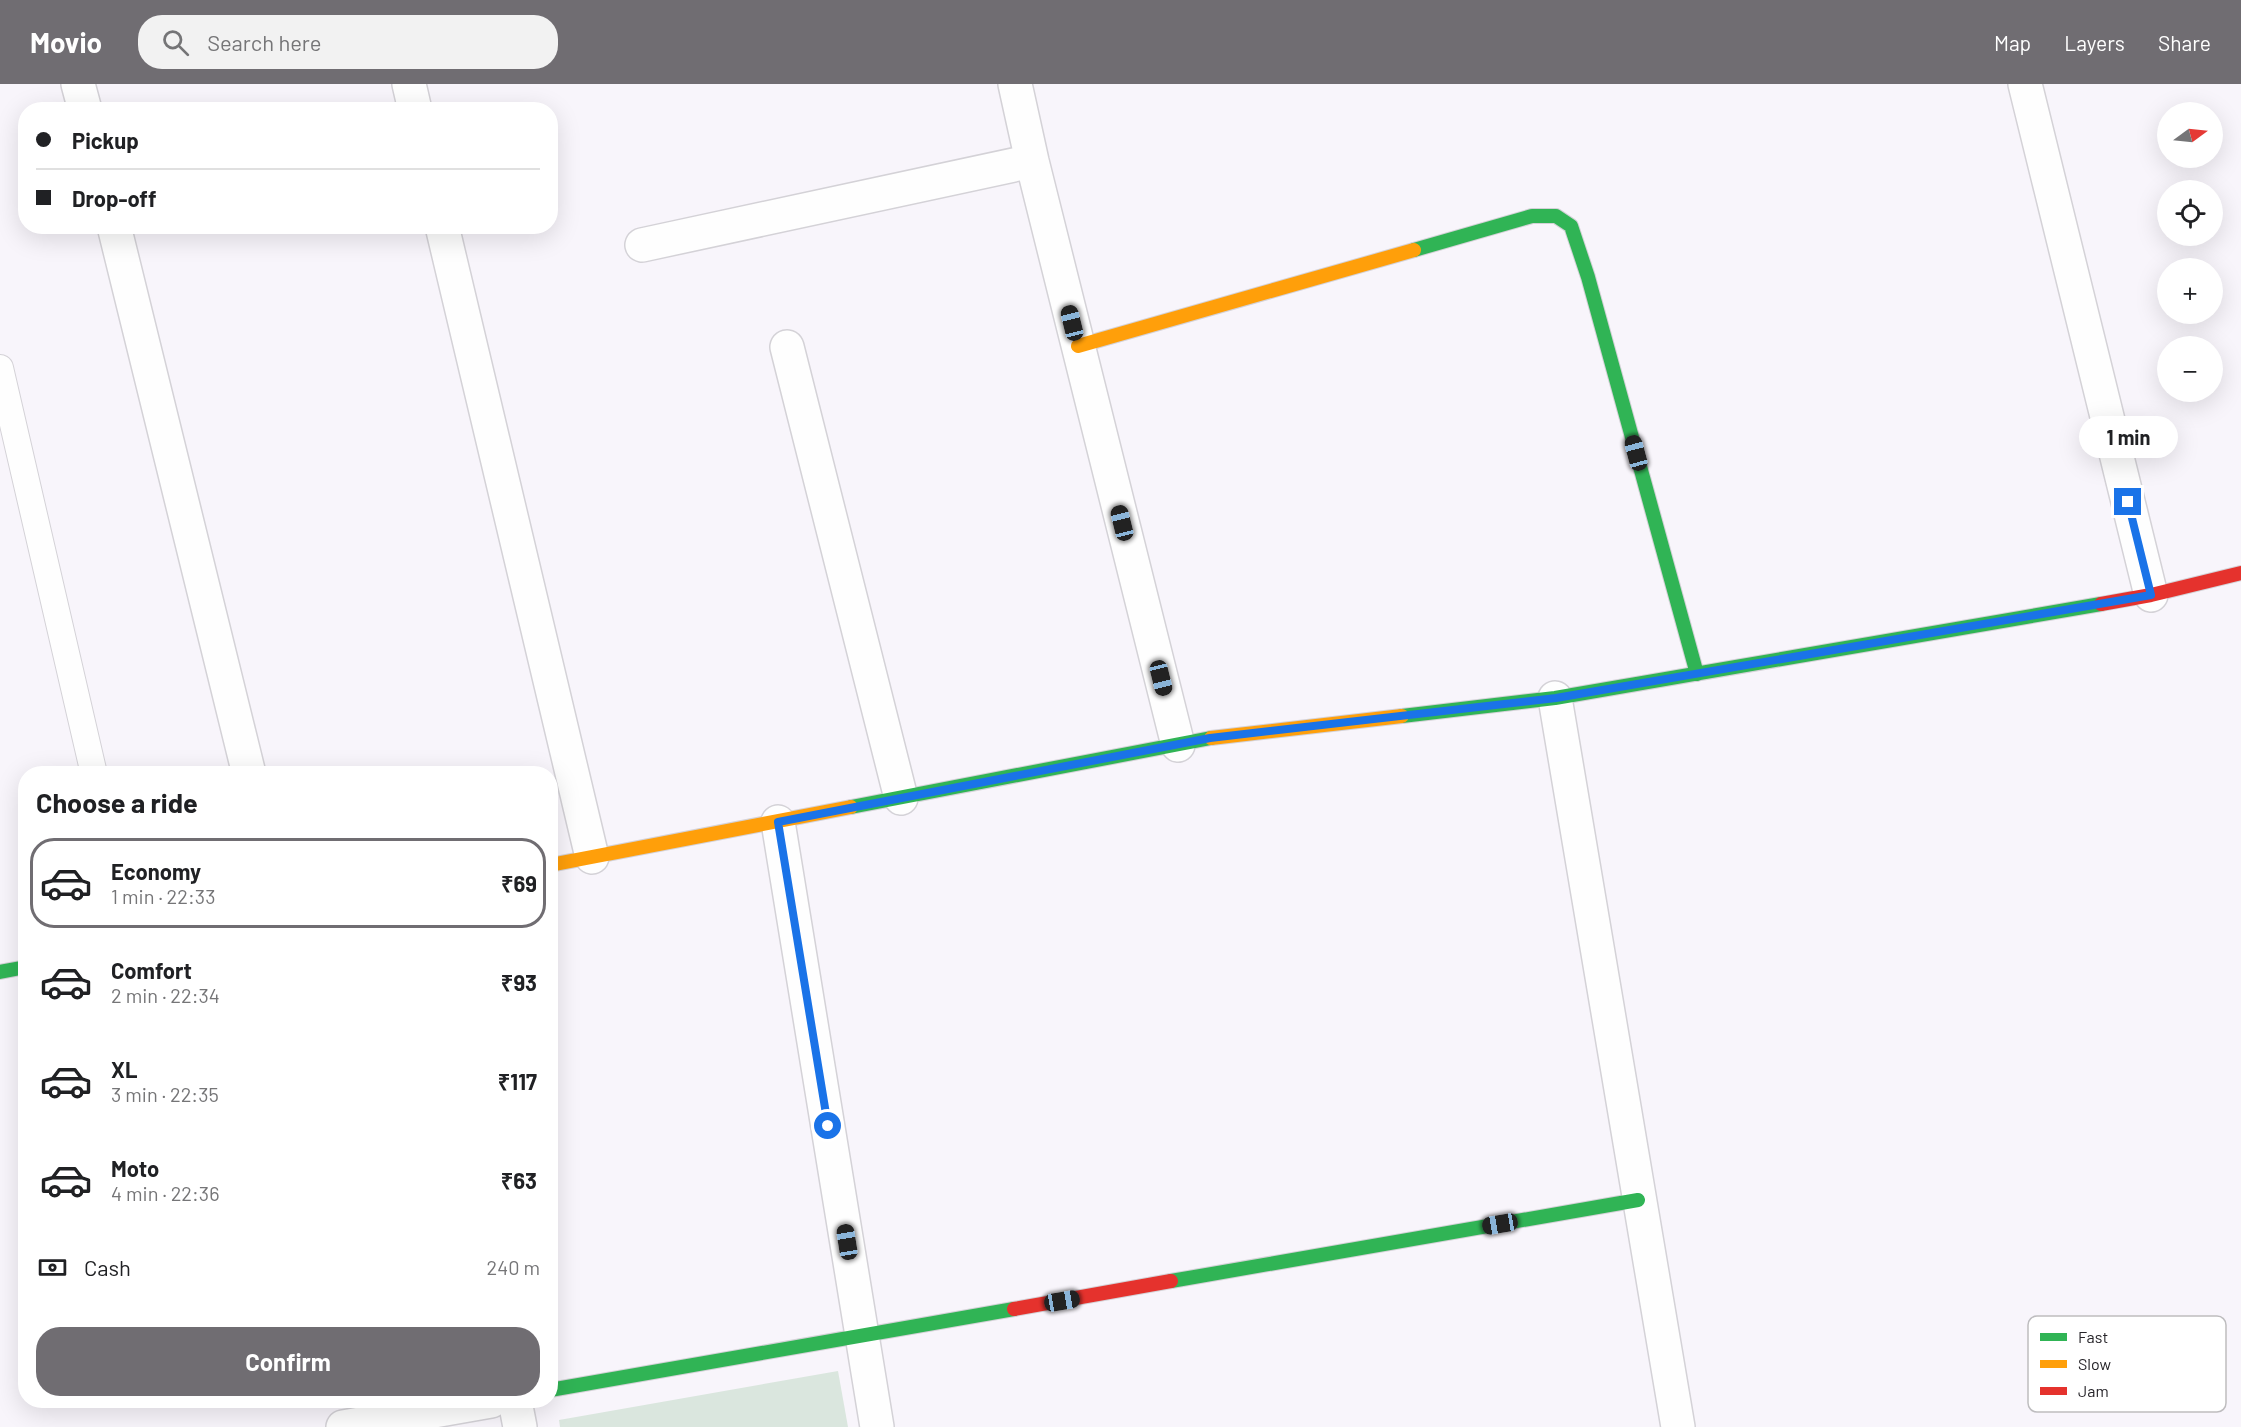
<!DOCTYPE html>
<meta charset="utf-8">
<style>
body{margin:0;font-family:Barlow,sans-serif;background:#f2f2f2;color:#202124;height:100vh;display:flex;flex-direction:column;font-size:22px;white-space:nowrap}
*{box-sizing:border-box;margin:0}
p{font-size:20px;color:#757577}
.icon{flex:none;width:33px;height:33px;fill:none;stroke:currentColor;stroke-width:2;stroke-linecap:round;stroke-linejoin:round}
.map{position:relative;flex:1;overflow:hidden}
.sheet{position:absolute;left:18px;top:682px;width:540px;height:642px;display:flex;flex-direction:column;background:#fff;border-radius:24px;box-shadow:0 6px 24px #0002}
.sheet>*{flex:none}
.banner{position:absolute;left:18px;top:18px;width:540px;height:132px;border-radius:24px;box-shadow:0 6px 24px #0002;display:grid;align-content:center;height:132px;padding:0 18px;background:#fff}
.needle{width:39px;rotate:75deg}
.controls{position:absolute;left:2157px;top:18px;display:grid;gap:12px}
.controls a{display:grid;place-items:center;width:66px;height:66px;border-radius:50%;background:#fff;box-shadow:0 6px 24px #0002;font-size:30px}
.end{position:absolute;width:27px;height:27px;margin:-14px;border:8px solid #1a73e8;background:#fff;box-shadow:0 0 0 3px #fff}
.from{border-radius:50%}
.bubble{position:absolute;height:42px;border-radius:21px;background:#fff;box-shadow:0 6px 24px #0002;font-size:20px;font-weight:700;line-height:42px;text-align:center}
.car{position:absolute;width:18px;height:36px;margin:-18px -9px;border-radius:8px;box-shadow:0 0 4px 2px #0007;background:linear-gradient(#222 24%,#8ab4d8 0 40%,#222 0 76%,#8ab4d8 0 86%,#222 0)}
.banner b{display:flex;align-items:center;gap:21px;height:57px;font-size:22px}
.banner b+b{border-top:2px solid #e0e0e0}
.banner i{width:15px;height:15px;background:#202124}
ul{padding:0;list-style:none}
li{display:flex;align-items:center;gap:18px;height:90px;margin:0 12px 9px;padding:0 6px;border:3px solid transparent;border-radius:24px}
li div{flex:1}
li b{display:block;font-size:22px}
li em{font-style:normal;font-weight:700}
li.on{border-color:#706d72}
li>.icon{width:54px;height:54px;stroke-width:1.5}
h2{padding:0 18px;font-size:27px;line-height:72px}
.pay{display:flex;align-items:center;gap:15px;height:66px;padding:0 18px;font-size:22px}
.pay p{margin-inline-start:auto}
.button{display:flex;gap:12px;margin-top:auto;padding:12px 18px}
.button a{flex:1;height:69px;border-radius:24px;background:#706d72;color:#fff;font-size:24px;font-weight:700;line-height:69px;text-align:center}
header{display:flex;align-items:center;gap:36px;box-sizing:border-box;height:84px;padding:0 30px;background:#706d72;color:#fff}
header strong{font-size:28px}
nav{display:flex;gap:33px;margin-inline-start:auto;font-size:21px}
.search{width:420px;height:54px;background:#f2f2f2;display:flex;align-items:center;gap:15px;box-sizing:border-box;padding:0 21px;border-radius:24px;color:#757577;font-size:22px}
.map>svg:first-child{display:block}
.green{fill:#dae6de}
.lines{fill:none;stroke-linecap:round;stroke-linejoin:round}
.lane-casing{stroke:#d4d2d7;stroke-width:28}
.street-casing{stroke:#d4d2d7;stroke-width:36}
.fast-casing{stroke:#d4d2d7;stroke-width:16}
.slow-casing{stroke:#d4d2d7;stroke-width:16}
.jam-casing{stroke:#d4d2d7;stroke-width:16}
.lane{stroke:#fefefe;stroke-width:26}
.street{stroke:#fefefe;stroke-width:33}
.fast{stroke:#30b455;stroke-width:14}
.slow{stroke:#ff9f0a;stroke-width:14}
.jam{stroke:#e5322d;stroke-width:14}
.route{stroke:#1a73e8;stroke-width:8}
.key{fill:#fff;stroke:#bebdbf;stroke-width:1.5}
.key-label{font-size:16px;fill:#262429}
</style>
<header>
<strong>Movio</strong>
<div class="search"><svg class="icon" aria-label="search" viewBox="0 0 24 24"><circle cx="10" cy="10" r="6"/><path d="M15 15l6 6"/></svg>Search here</div>
<nav><a>Map</a><a>Layers</a><a>Share</a></nav>
</header>
<div class="map">
<svg width="2241" height="1343" viewBox="0 0 2241 1343">
<rect width="100%" height="100%" fill="#f8f5fb"/>
<path class="green" d="M838 1287 848 1343H560L559 1336Z"/>
<g class="lines">
<defs>
<path id="lane" d="M0 284 94 690"/>
<path id="street" d="M78 0 85 26
M409 0 415 26
M1015 0 1032 77 1178 661
M2025 0 2151 511
M114 142 249 690
M442 142 592 773
M642 161 1032 77
M787 263 901 714
M1555 614 1678 1343
M778 738 877 1343
M515 1317 520 1343
M343 1343 491 1317"/>
<path id="fast" d="M1414 166 1532 132H1556L1571 142 1588 193 1697 590
M1402 632 1555 614 2101 520
M851 723 1211 654
M0 888 26 883
M1171 1197 1638 1116
M550 1306 1014 1225"/>
<path id="slow" d="M1078 262 1414 166
M1211 654 1402 632
M550 781 851 723"/>
<path id="jam" d="M2101 520 2151 511 2241 489
M1014 1225 1171 1197"/>
</defs>
<use href="#lane" class="lane-casing"/>
<use href="#street" class="street-casing"/>
<use href="#fast" class="fast-casing"/>
<use href="#slow" class="slow-casing"/>
<use href="#jam" class="jam-casing"/>
<use href="#lane" class="lane"/>
<use href="#street" class="street"/>
<use href="#fast" class="fast"/>
<use href="#slow" class="slow"/>
<use href="#jam" class="jam"/>
</g>
<g class="lines">
<path class="route" d="M828 1042 778 738 1210 654 1556 614 2151 511 2128 418"/>
</g>
<rect x="2028" y="1232" width="198" height="96" rx="9" class="key"/>
<rect x="2040" y="1249" width="27" height="8" fill="#30b455"/>
<rect x="2040" y="1276" width="27" height="8" fill="#ff9f0a"/>
<rect x="2040" y="1303" width="27" height="8" fill="#e5322d"/>
<g class="key-label">
<text x="2078" y="1259">Fast</text>
<text x="2078" y="1286">Slow</text>
<text x="2078" y="1313">Jam</text>
</g>
</svg>
<div class="controls">
<a><svg class="needle" viewBox="-14 -14 28 28"><path d="M0-13l5 13h-10z" fill="#e53935"/><path d="M0 13l5-13h-10z" fill="#757577"/></svg></a>
<a><svg class="icon" aria-label="locate" viewBox="0 0 24 24"><circle cx="12" cy="12" r="6"/><path d="M12 2v4M12 18v4M2 12h4M18 12h4"/></svg></a>
<a>+</a>
<a>−</a>
</div>
<i class="end from" style="left:828px;top:1042px"></i>
<i class="end" style="left:2128px;top:418px"></i>
<div class="bubble" style="left:2079px;top:332px;width:99px">1 min</div>
<i class="car" style="left:1072px;top:239px;rotate:346deg"></i>
<i class="car" style="left:1636px;top:369px;rotate:345deg"></i>
<i class="car" style="left:1122px;top:439px;rotate:346deg"></i>
<i class="car" style="left:1161px;top:594px;rotate:166deg"></i>
<i class="car" style="left:1500px;top:1140px;rotate:260deg"></i>
<i class="car" style="left:847px;top:1158px;rotate:351deg"></i>
<i class="car" style="left:1062px;top:1217px;rotate:80deg"></i>
<div class="banner">
<b><i class="from"></i>Pickup</b>
<b><i></i>Drop-off</b>
</div>
<section class="sheet">
<h2>Choose a ride</h2>
<ul>
<li class="on"><svg class="icon" aria-label="car" viewBox="0 0 24 24"><path d="M5 17H2v-5l4-1 3-4h7l3 4 3 1v5h-3M9 17h6M6 11h13"/><circle cx="7" cy="17" r="2"/><circle cx="17" cy="17" r="2"/></svg><div><b>Economy</b><p>1 min · 22:33</p></div><em>₹69</em></li>
<li><svg class="icon" aria-label="car" viewBox="0 0 24 24"><path d="M5 17H2v-5l4-1 3-4h7l3 4 3 1v5h-3M9 17h6M6 11h13"/><circle cx="7" cy="17" r="2"/><circle cx="17" cy="17" r="2"/></svg><div><b>Comfort</b><p>2 min · 22:34</p></div><em>₹93</em></li>
<li><svg class="icon" aria-label="car" viewBox="0 0 24 24"><path d="M5 17H2v-5l4-1 3-4h7l3 4 3 1v5h-3M9 17h6M6 11h13"/><circle cx="7" cy="17" r="2"/><circle cx="17" cy="17" r="2"/></svg><div><b>XL</b><p>3 min · 22:35</p></div><em>₹117</em></li>
<li><svg class="icon" aria-label="car" viewBox="0 0 24 24"><path d="M5 17H2v-5l4-1 3-4h7l3 4 3 1v5h-3M9 17h6M6 11h13"/><circle cx="7" cy="17" r="2"/><circle cx="17" cy="17" r="2"/></svg><div><b>Moto</b><p>4 min · 22:36</p></div><em>₹63</em></li>
</ul>
<div class="pay"><svg class="icon" aria-label="cash" viewBox="0 0 24 24"><path d="M3 7h18v10H3z"/><circle cx="12" cy="12" r="2"/></svg>Cash<p>240 m</p></div>
<div class="button"><a>Confirm</a></div>
</section>
</div>
